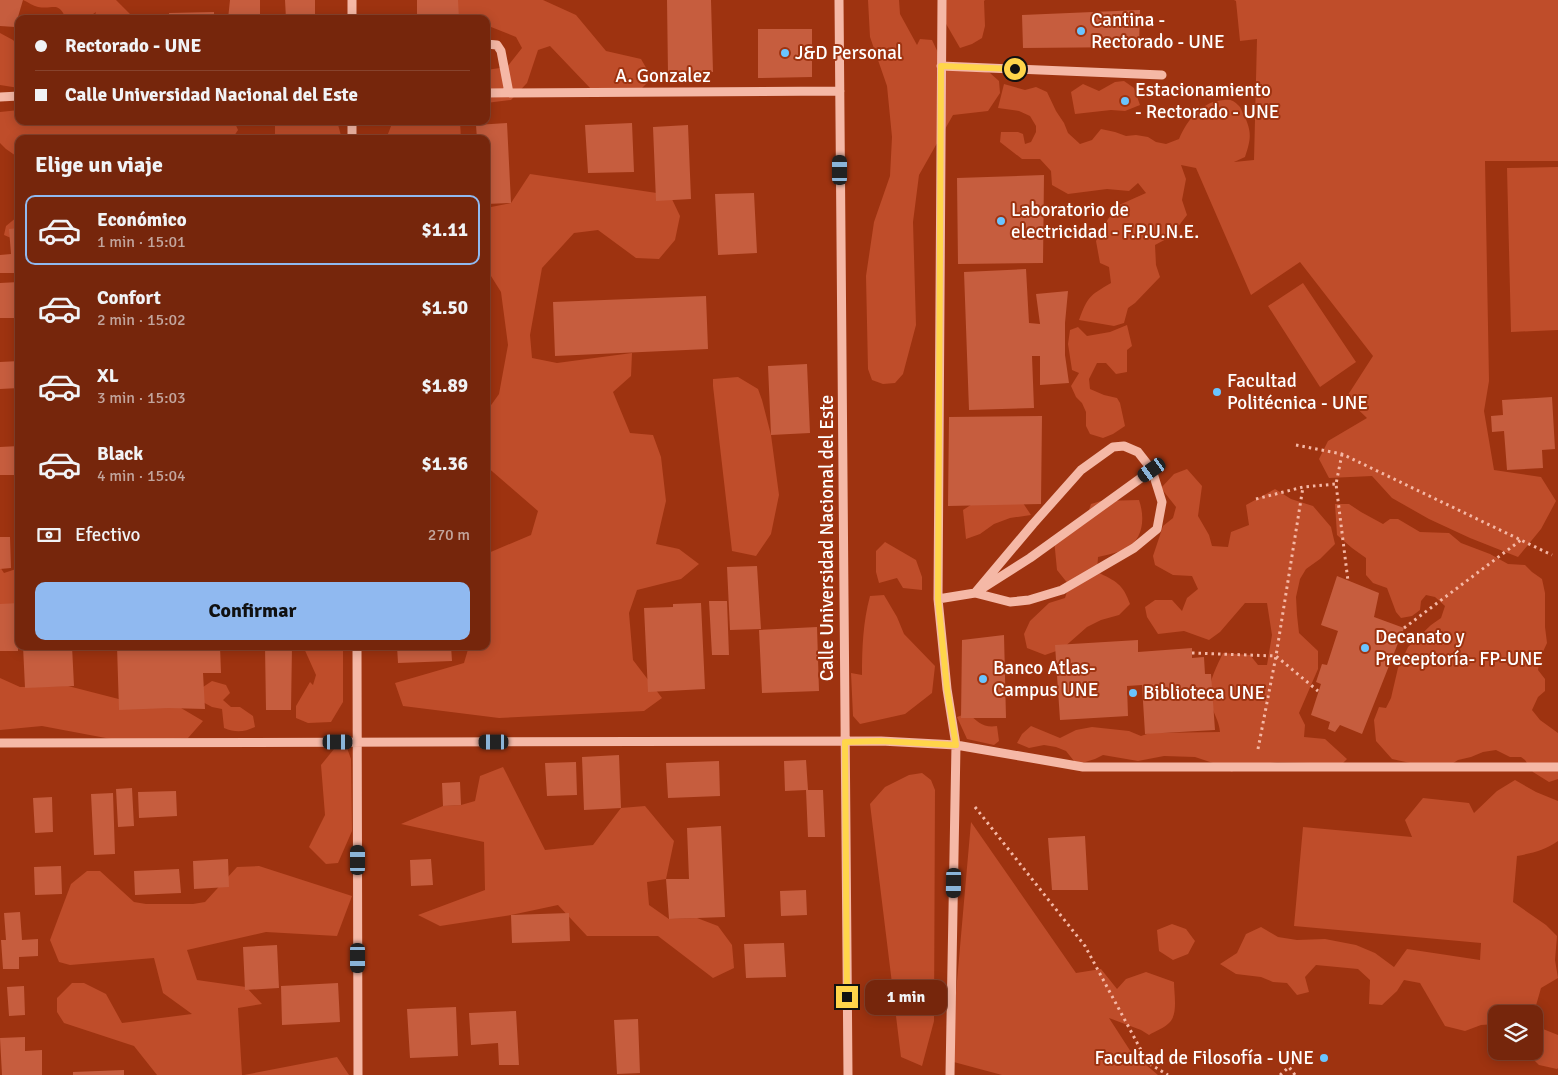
<!DOCTYPE html>
<html lang="es">
<meta charset="utf-8">
<style>
body{margin:0;font-family:Signika,sans-serif;background:#7b2e15;color:#f1f3f6;height:100vh;display:flex;flex-direction:column;font-size:19px;white-space:nowrap}
*{box-sizing:border-box;margin:0}
p{font-size:16px;color:#c2a59d}
.icon{flex:none;width:28px;height:28px;fill:none;stroke:currentColor;stroke-width:2;stroke-linecap:round;stroke-linejoin:round}
.map{position:relative;flex:1;overflow:hidden}
.panel{position:absolute;left:15px;top:135px;width:475px;height:515px;display:flex;flex-direction:column;background:#76260c;border-radius:10px;box-shadow:0 2px 12px #0003,0 0 0 1px #87432d}
.panel>*{flex:none}
.guide{position:absolute;left:15px;top:15px;width:475px;height:110px;border-radius:10px;box-shadow:0 2px 12px #0003,0 0 0 1px #87432d;display:grid;align-content:center;height:110px;padding:0 20px;background:#76260c}
.tools{position:absolute;left:1488px;top:1005px;display:grid;gap:10px}
.tools a{display:grid;place-items:center;width:55px;height:55px;border-radius:10px;background:#76260c;box-shadow:0 2px 12px #0003,0 0 0 1px #87432d;font-size:25px}
.end{position:absolute;width:22px;height:22px;margin:-11px;border:6px solid #ffd54a;background:#111;box-shadow:0 0 0 2px #111}
.from{border-radius:50%}
.bubble{position:absolute;height:35px;border-radius:10px;background:#76260c;box-shadow:0 2px 12px #0003,0 0 0 1px #87432d;font-size:16px;font-weight:800;line-height:35px;text-align:center}
.car{position:absolute;width:15px;height:30px;margin:-15px -8px;border-radius:6px;box-shadow:0 0 4px 1px #0007;background:linear-gradient(#222 24%,#8ab4d8 0 40%,#222 0 76%,#8ab4d8 0 86%,#222 0)}
.guide b{display:flex;align-items:center;gap:18px;height:48px;font-size:19px}
.guide b+b{border-top:1px solid #87432d}
.guide i{width:12px;height:12px;background:#f1f3f6}
ul{padding:0;list-style:none}
li{display:flex;align-items:center;gap:15px;height:70px;margin:0 10px 8px;padding:0 10px;border:2px solid transparent;border-radius:10px}
li div{flex:1}
li b{display:block;font-size:19px}
li em{font-style:normal;font-weight:800}
li.current{border-color:#90b9f0}
li>.icon{width:45px;height:45px;stroke-width:1.5}
h2{padding:0 20px;font-size:22px;line-height:60px}
.pay{display:flex;align-items:center;gap:12px;height:55px;padding:0 20px;font-size:19px}
.pay p{margin-inline-start:auto}
.cta{display:flex;gap:10px;margin-top:auto;padding:10px 20px}
.cta a{flex:1;height:58px;border-radius:10px;background:#90b9f0;color:#111;font-size:20px;font-weight:800;line-height:58px;text-align:center}
.map>svg:first-child{display:block}
.green{fill:#bf4d2a}
.building{fill:#c65d3e}
.lines{fill:none;stroke-linecap:round;stroke-linejoin:round}
.path{stroke:#f5b8a6;stroke-width:3;stroke-dasharray:2.5 4;stroke-linecap:butt}
.minor{stroke:#f5b8a6;stroke-width:9}
.route{stroke:#ffd54a;stroke-width:6}
.poi-dot{fill:#6ac4ff;stroke:#9e3310;stroke-width:2}
.labels{text-anchor:middle;dominant-baseline:central;stroke-width:4;stroke-linejoin:round;paint-order:stroke}
.poi-label{font-size:19px;fill:#fff;stroke:#9e3310;text-anchor:start}
.street-label{font-size:19px;fill:#fff;stroke:#9e3310}
</style>
<div class="map">
<svg width="1558" height="1075" viewBox="0 0 1558 1075">
<rect width="100%" height="100%" fill="#9e3310"/>
<path class="green" d="M23 0H116L131 15V19H94L96 12 86 19H66C58 0 54 10 38 7 33 6 28 2 23 0Z
M434 0H543L576 15 606 51 641 59 652 78 636 94 591 89 550 46 538 50 527 83 511 100 486 103V70L507 67 522 48 516 37 486 25V19H469L432 5Z
M868 0H899L900 14 917 45 920 39 932 40 942 61 990 73 999 81 1000 93 988 111 953 115 919 175 913 222 916 325 903 374 895 383 883 384 872 380 868 369 866 276 874 222 890 176 892 137 887 86 870 37Z
M944 0H985L984 1 985 26 982 38 972 44 960 48 945 22Z
M1234 0H1558V161H1485L1489 381 1484 411 1494 470 1541 477 1556 501 1541 529 1518 557 1470 538 1429 519 1392 498 1372 476 1329 478 1319 459 1328 441 1367 418 1346 398 1373 356 1300 262 1251 295 1196 168 1181 165 1186 179 1182 200 1187 215 1170 237 1155 245 1156 265 1160 277 1135 303 1128 308 1124 323 1114 326 1079 320C1088 296 1089 296 1111 283L1109 267 1100 263 1096 241 1108 219 1119 205 1146 193 1138 183 1129 191 1107 189 1068 194 1052 185 1051 171 1040 159H1022L1000 142 1001 132H1018L1023 134 1025 144 1031 142 1036 132V126L1030 116 1019 111 998 108 1004 84 1025 90 1036 87 1047 92 1056 111 1064 123 1068 133 1080 144 1092 140 1101 129 1115 132 1126 136 1136 135 1148 137 1156 142 1166 144 1179 139C1187 120 1202 101 1224 100 1229 99 1234 100 1238 105 1241 107 1242 112 1244 115 1252 132 1251 139 1245 157L1234 162 1254 160 1257 39 1240 41 1236 1Z
M0 33 13 40 19 47V88L0 85Z
M1124 81 1134 88 1140 105 1125 111 1111 110 1075 114 1071 92 1083 84 1099 91 1115 82Z
M19 110V121H234L238 130 232 139H19V158L6 149 0 143V112Z
M280 121H337L342 139H275V123Z
M393 121H460L461 139H386Z
M1558 167V330L1511 332 1507 168Z
M530 174 670 195 680 216 675 240 659 259 636 258 598 230 574 233 542 268 530 335 532 358 557 363 632 353 631 376 613 392 630 433 653 435 661 457 666 501 656 544 679 549 699 564 681 579 637 590 629 613 633 660 662 698 644 711 499 718 403 706 395 683 464 663 469 646H486V554L531 535 538 511 486 466V409L489 408 499 394 508 345 501 292 486 268V208L511 203Z
M17 217H19V245L18 241 4 235 6 226Z
M1303 283 1356 362 1320 387 1268 306Z
M1127 325 1132 346 1127 350V372L1116 374 1106 363H1097L1089 379 1090 389 1104 395 1117 398 1120 403 1125 426 1113 434 1103 438 1090 434 1086 426V412L1082 403 1076 397 1071 386 1079 373 1072 370 1068 344 1070 330 1078 327 1087 336 1110 332Z
M738 377 758 389 762 400 771 435 779 495 771 534 756 556 732 551 713 386V379Z
M1187 469 1202 486 1198 516 1209 535 1212 546 1228 547 1231 532 1249 525 1246 505 1275 489 1291 499 1313 506 1331 527 1335 544 1320 559 1306 569 1300 579 1296 597 1297 615 1299 633 1318 651V669L1299 713 1305 725 1304 737 1325 739 1347 759 1342 764 1277 762 1263 764H1240L1232 772 1216 764 1195 757 1164 756 1138 761 1103 755 1095 759 1082 763 1074 761 1066 751 1056 747 1044 745 1029 748 1017 743 1022 734 1031 726 1060 738 1076 730 1092 727 1129 731 1141 736 1150 733 1220 732C1219 721 1213 712 1210 702 1206 686 1216 668 1223 653L1250 655 1258 665H1267L1272 635 1267 603H1245L1220 632 1209 640 1184 631 1158 634 1147 617 1145 607 1155 600H1172L1182 611 1187 598 1198 589 1192 576 1173 575 1155 565 1153 556 1163 526 1173 518 1176 507 1161 488 1174 474Z
M1021 500 1031 515 1010 518 994 524 980 534 966 539 963 510 977 501Z
M1139 500C1145 517 1144 540 1125 549 1117 553 1106 555 1098 557L1097 572C1116 581 1123 584 1130 604L1119 615 1101 620 1087 627 1062 649 1045 655 1027 648 1024 634 1030 621 1049 603 1065 598 1069 585 1057 570 1054 539 1087 516 1091 504 1101 501Z
M1335 504H1349L1361 512 1383 524 1390 519H1398L1420 532 1449 533 1461 543 1490 554 1508 564 1525 565 1532 572 1542 579 1545 593V627L1547 643 1540 658 1538 670 1545 679V691L1538 697 1532 710 1540 720 1558 733V779L1549 782 1533 772 1525 760 1521 757H1510L1496 750 1483 752 1471 757 1458 760 1442 770 1392 759 1376 741 1374 720 1379 707 1386 708 1391 698 1398 668 1408 647 1431 625 1441 618 1445 606 1435 597 1426 595 1421 601 1420 610 1412 616 1401 618 1396 612 1387 588 1373 583 1366 575V558L1352 548 1337 535Z
M885 542 916 560 922 577V590L903 588 897 578 879 583 876 572V551Z
M0 567 4 573 19 568V605L0 607Z
M884 595 897 617 904 634 935 666 932 693 905 714 860 724 853 716 851 673 862 675C862 648 863 622 870 596Z
M303 646H343V702L331 722 308 723 296 718V706L310 682 313 685 316 675Z
M0 678 20 687 68 686 142 705 181 708 203 721 188 738 127 742 42 726 0 730Z
M212 681 226 685 230 693 223 700 231 707H240L253 716 255 727C244 732 236 733 224 728L222 709 212 707 199 700 200 689Z
M968 713C978 722 983 728 997 726L999 741 994 745 967 739 957 717Z
M347 748 351 759 352 831 338 863 326 864 309 847 325 815 321 765 334 749Z
M503 767 545 850 593 845 621 808 645 806 674 841 666 879 647 882 649 905 669 919 697 918 718 926 732 945 734 968 713 978 658 936H587L558 905 511 915 440 926 418 915 485 890 484 842 401 824 443 806 461 805 475 801 480 776Z
M922 773 931 780 935 790 934 1021 922 1066 901 1057 870 804 885 787 909 775Z
M1515 780 1536 792 1558 801V841C1545 850 1533 853 1517 856L1513 902 1546 925 1557 936 1555 960 1558 978 1541 988 1535 1009 1543 1029 1558 1035V1068L1557 1069 1539 1065 1525 1051H1534V1014H1496V1024L1481 1025 1465 1031 1445 1026 1420 983 1404 980 1397 991 1382 1005 1369 1004 1370 980 1358 969 1316 965 1305 977 1309 992 1297 995 1287 983 1273 982 1261 977 1236 974 1220 964 1237 953 1246 934 1261 927 1278 937 1297 940 1325 939 1356 945 1375 953 1394 967 1407 949 1480 960 1481 943 1294 926 1303 827 1412 837 1405 820 1423 798 1469 803 1474 813 1497 791Z
M971 822 1076 973 1101 969 1117 989 1126 979 1146 972 1174 982C1174 994 1178 1013 1170 1022 1165 1028 1155 1031 1149 1035L1141 1030 1109 1018 1131 1052 1158 1075H1002L950 1061Z
M259 866 352 896 337 936 266 932 187 950 197 980 246 987 262 1004 238 1008 242 1075H157L134 1046 64 1023 57 1012V998L72 983H84L106 994 122 1023 192 1014 163 993 154 958 70 965 59 962 50 940 71 884 87 871H100L134 902 146 904H193L205 902 237 867Z
M1172 924 1186 929 1195 941 1188 954 1173 960 1159 951 1157 930Z
M337 1057 349 1075H244Z"/>
<path class="building" d="M0 0H23L15 27 0 26Z
M230 0H260V19H228Z
M285 0H315V19H286Z
M417 0H458L459 19H417Z
M667 0H711L713 72 668 74Z
M1140 10 1139 47 1023 48 1022 15Z
M214 12V19H169V13Z
M89 14V19H55V15Z
M758 29H812V77L758 78Z
M507 123 511 203 486 204V139H477L476 125Z
M632 123 634 172 588 173 585 125Z
M688 125 691 199 656 201 653 127Z
M1044 175 1043 263 958 264 957 178Z
M754 193 757 253 718 255 715 194Z
M19 228V273H0V255L11 254 9 229Z
M1026 269 1029 323 1040 324 1036 294 1068 291 1065 323V355L1069 383 1040 385V356H1032L1034 408 969 410 964 272Z
M19 282V318H0V283Z
M706 296 708 349 555 356 553 302Z
M19 361V388L0 389V362Z
M807 364 810 433 771 435 768 366Z
M1552 397 1555 449 1542 450 1543 468 1507 470 1504 431 1492 432 1491 416 1503 415 1502 400Z
M1042 416 1041 504 948 506 949 417Z
M19 446V475H0V447Z
M16 504H19V536H17Z
M0 537H10L11 568 0 569Z
M757 566 761 629 730 630 727 567Z
M1337 576 1379 593 1374 617 1404 628 1362 734 1340 725 1335 732 1328 729 1330 722 1311 715 1321 684 1316 682 1322 664 1327 665 1338 631 1321 625Z
M709 601H727L729 655H712Z
M19 603 18 651H0V604Z
M701 603 705 689 648 692 644 608 673 607V604Z
M817 627 819 691 762 693 759 630Z
M1004 635 1006 718H961L962 640Z
M1138 640V652L1192 648V658L1204 657 1205 674H1211L1215 730 1145 734 1142 685 1127 686 1128 716 1060 720 1055 645Z
M23 646H72L74 686 25 688Z
M117 646H220L221 673H203L205 709 168 708 119 710Z
M265 646H292L291 710H266Z
M397 646H451L452 661 398 663Z
M619 755 621 808 584 810 582 757Z
M806 760 808 790H823L825 837H808L806 790 785 791 784 761Z
M719 761 720 796 668 798 666 763Z
M576 762 577 795 547 796 545 763Z
M460 782 461 805 443 806 442 783Z
M132 788 134 826 118 827 116 789Z
M176 791 177 816 139 818 138 792Z
M113 793 115 854 94 855 91 794Z
M52 797 53 832 35 833 33 798Z
M721 826 725 917 669 919 666 879H689L687 828Z
M1085 836 1088 890H1052L1048 838Z
M228 859 229 887 194 889 193 861Z
M431 859 433 885 411 886 410 860Z
M61 866 62 894 35 895 34 867Z
M179 869 181 893 135 895 134 871Z
M806 890 807 915 781 916 780 891Z
M20 912 22 940 38 939V956L19 957V969H3L1 940H6L4 913Z
M569 913 570 941 512 943 511 915Z
M784 943 786 977 746 978 744 944Z
M277 945 279 988 245 990 243 947Z
M338 983 340 1022 282 1025 281 986Z
M24 986 25 1015 9 1016 7 987Z
M456 1007 458 1056 410 1058 407 1009Z
M516 1011 519 1065H499L498 1043 471 1045 469 1013Z
M638 1019 640 1073 617 1074 614 1020Z
M25 1037V1051L42 1050V1075H2L0 1038Z
M124 1070V1075H73V1072Z"/>
<g class="lines">
<path class="path" d="M1296 445 1342 454 1552 555
M1342 454 1336 484 1348 581
M1256 499 1303 487 1336 484
M1404 628 1521 540
M1192 653 1276 656 1318 691
M1258 749 1276 656 1303 487
M975 807 1085 946 1148 1063 1168 1075
M1280 1075 1289 1067 1295 1075"/>
<path class="minor" d="M839 0 848 1075
M942 0 938 599 947 689 956 745 1083 767H1558
M352 19V0
M486 44 497 45 501 51 509 93
M941 66 1162 75
M486 93 840 91
M0 97 19 96
M352 121V139
M1124 446 1138 452 1152 470 1162 502 1157 529 1134 548 1062 590 1029 600 1010 602 975 593 1033 524 1081 470 1113 447Z
M938 599 975 593 1030 558 1152 470
M357 646 358 1075
M0 743 881 741 956 745 950 1075"/>
</g>
<g class="lines">
<path class="route" d="M847 997 845 742 880 741 956 745 947 689 938 599 941 66 1015 69"/>
</g>
<g class="poi-dot">
<circle cx="1081" cy="31" r="5"/>
<circle cx="785" cy="53" r="5"/>
<circle cx="1125" cy="101" r="5"/>
<circle cx="1001" cy="221" r="5"/>
<circle cx="1217" cy="392" r="5"/>
<circle cx="1365" cy="648" r="5"/>
<circle cx="983" cy="679" r="5"/>
<circle cx="1133" cy="693" r="5"/>
<circle cx="1324" cy="1058" r="5"/>
</g>
<g class="labels">
<g class="poi-label">
<text x="1091" y="20">Cantina -<tspan x="1091" dy="22">Rectorado - UNE</tspan></text>
<text x="795" y="53">J&amp;D Personal</text>
<text x="1135" y="90">Estacionamiento<tspan x="1135" dy="22">- Rectorado - UNE</tspan></text>
<text x="1011" y="210">Laboratorio de<tspan x="1011" dy="22">electricidad - F.P.U.N.E.</tspan></text>
<text x="1227" y="381">Facultad<tspan x="1227" dy="22">Politécnica - UNE</tspan></text>
<text x="1375" y="637">Decanato y<tspan x="1375" dy="22">Preceptoría- FP-UNE</tspan></text>
<text x="993" y="668">Banco Atlas-<tspan x="993" dy="22">Campus UNE</tspan></text>
<text x="1143" y="693">Biblioteca UNE</text>
<text x="1314" y="1058" text-anchor="end">Facultad de Filosofía - UNE</text>
</g>
<g class="street-label">
<text x="663" y="76">A. Gonzalez</text>
<text transform="translate(827 538) rotate(-90)">Calle Universidad Nacional del Este</text>
</g>
</g>
</svg>
<div class="tools">
<a><svg class="icon" aria-label="layers" viewBox="0 0 24 24"><path d="M12 4l9 5-9 5-9-5zM3 14l9 5 9-5"/></svg></a>
</div>
<i class="end from" style="left:1015px;top:69px"></i>
<i class="end" style="left:847px;top:997px"></i>
<div class="bubble" style="left:865px;top:980px;width:82px">1 min</div>
<i class="car" style="left:840px;top:170px;rotate:0deg"></i>
<i class="car" style="left:1152px;top:470px;rotate:235deg"></i>
<i class="car" style="left:338px;top:742px;rotate:90deg"></i>
<i class="car" style="left:494px;top:742px;rotate:270deg"></i>
<i class="car" style="left:358px;top:860px;rotate:0deg"></i>
<i class="car" style="left:954px;top:883px;rotate:181deg"></i>
<i class="car" style="left:358px;top:958px;rotate:180deg"></i>
<div class="guide">
<b><i class="from"></i>Rectorado - UNE</b>
<b><i></i>Calle Universidad Nacional del Este</b>
</div>
<section class="panel">
<h2>Elige un viaje</h2>
<ul>
<li class="current"><svg class="icon" aria-label="car" viewBox="0 0 24 24"><path d="M5 17H2v-5l4-1 3-4h7l3 4 3 1v5h-3M9 17h6M6 11h13"/><circle cx="7" cy="17" r="2"/><circle cx="17" cy="17" r="2"/></svg><div><b>Económico</b><p>1 min · 15:01</p></div><em>$1.11</em></li>
<li><svg class="icon" aria-label="car" viewBox="0 0 24 24"><path d="M5 17H2v-5l4-1 3-4h7l3 4 3 1v5h-3M9 17h6M6 11h13"/><circle cx="7" cy="17" r="2"/><circle cx="17" cy="17" r="2"/></svg><div><b>Confort</b><p>2 min · 15:02</p></div><em>$1.50</em></li>
<li><svg class="icon" aria-label="car" viewBox="0 0 24 24"><path d="M5 17H2v-5l4-1 3-4h7l3 4 3 1v5h-3M9 17h6M6 11h13"/><circle cx="7" cy="17" r="2"/><circle cx="17" cy="17" r="2"/></svg><div><b>XL</b><p>3 min · 15:03</p></div><em>$1.89</em></li>
<li><svg class="icon" aria-label="car" viewBox="0 0 24 24"><path d="M5 17H2v-5l4-1 3-4h7l3 4 3 1v5h-3M9 17h6M6 11h13"/><circle cx="7" cy="17" r="2"/><circle cx="17" cy="17" r="2"/></svg><div><b>Black</b><p>4 min · 15:04</p></div><em>$1.36</em></li>
</ul>
<div class="pay"><svg class="icon" aria-label="cash" viewBox="0 0 24 24"><path d="M3 7h18v10H3z"/><circle cx="12" cy="12" r="2"/></svg>Efectivo<p>270 m</p></div>
<div class="cta"><a>Confirmar</a></div>
</section>
</div>
